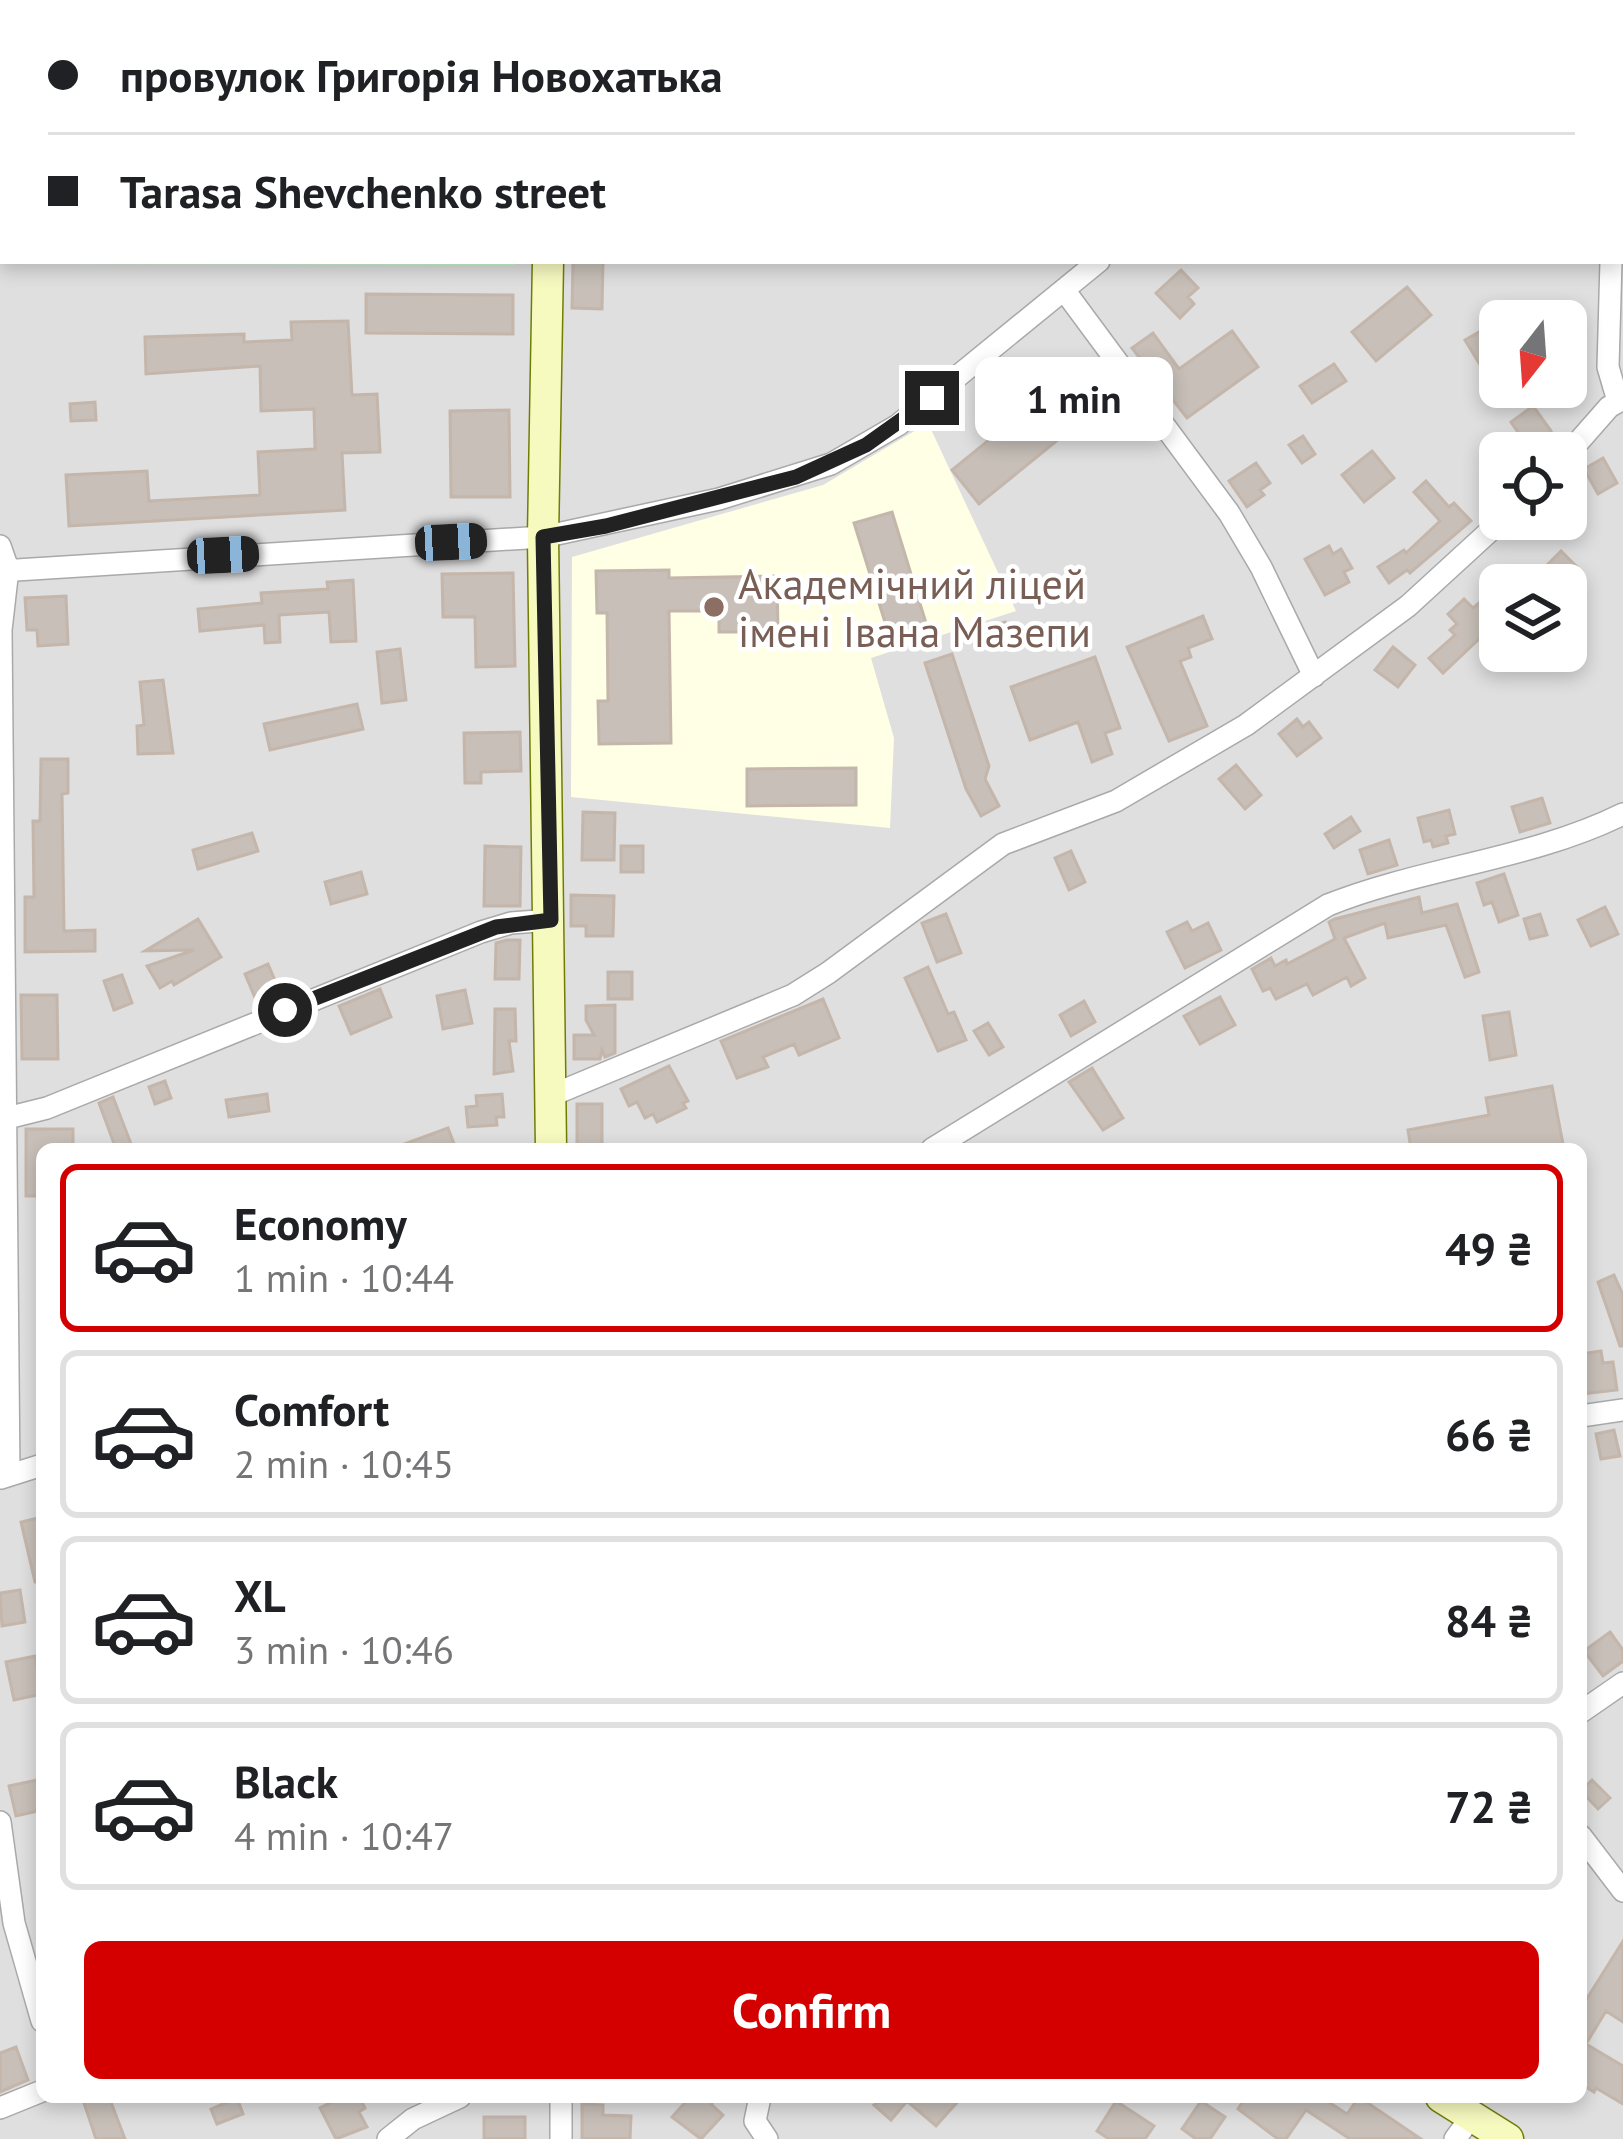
<!DOCTYPE html>
<meta charset="utf-8">
<style>
body{margin:0;font-family:"PT Sans",sans-serif;background:#f2f2f2;color:#202124;height:100vh;display:flex;flex-direction:column;font-size:45px;white-space:nowrap}
*{box-sizing:border-box;margin:0}
p{font-size:39px;color:#757577}
.icon{flex:none;width:66px;height:66px;fill:none;stroke:currentColor;stroke-width:2;stroke-linecap:round;stroke-linejoin:round}
.map{position:relative;flex:1;overflow:hidden}
.panel{position:absolute;left:36px;top:1143px;width:1551px;height:960px;display:flex;flex-direction:column;background:#fff;border-radius:18px;box-shadow:0 6px 18px #0003}
.panel>*{flex:none}
.hud{position:absolute;left:0px;top:0px;width:1623px;height:264px;box-shadow:0 6px 18px #0003;display:grid;align-content:center;height:264px;padding:0 48px;background:#fff}
.needle{width:78px;rotate:197deg}
.fabs{position:absolute;left:1479px;top:300px;display:grid;gap:24px}
.fabs a{display:grid;place-items:center;width:108px;height:108px;border-radius:18px;background:#fff;box-shadow:0 6px 18px #0003;font-size:60px}
.end{position:absolute;width:54px;height:54px;margin:-27px;border:15px solid #222;background:#fff;box-shadow:0 0 0 6px #fff}
.from{border-radius:50%}
.bubble{position:absolute;height:84px;border-radius:18px;background:#fff;box-shadow:0 6px 18px #0003;font-size:39px;font-weight:800;line-height:84px;text-align:center}
.car{position:absolute;width:36px;height:72px;margin:-36px -18px;border-radius:15px;box-shadow:0 0 9px 3px #0007;background:linear-gradient(#222 24%,#8ab4d8 0 40%,#222 0 76%,#8ab4d8 0 86%,#222 0)}
.hud b{display:flex;align-items:center;gap:42px;height:114px;font-size:45px}
.hud b+b{border-top:3px solid #e0e0e0}
.hud i{width:30px;height:30px;background:#202124}
ul{padding:21px 0 0;list-style:none}
li{display:flex;align-items:center;gap:36px;height:168px;margin:0 24px 18px;padding:0 24px;border:6px solid #e0e0e0;border-radius:18px}
li div{flex:1}
li b{display:block;font-size:45px}
li em{font-style:normal;font-weight:800}
li.on{border-color:#d40000}
li>.icon{width:108px;height:108px;stroke-width:1.5}
.action{display:flex;gap:24px;margin-top:auto;padding:24px 48px}
.action a{flex:1;height:138px;border-radius:18px;background:#d40000;color:#fff;font-size:48px;font-weight:800;line-height:138px;text-align:center}
.map>svg:first-child{display:block}
.residential{fill:#e0dfdf;fill-rule:evenodd}
.education{fill:#ffffe5}
.park{fill:#c8facc}
.building{fill:#c7bfb8;stroke:#c4b6ab;stroke-width:3}
.lines{fill:none;stroke-linecap:round;stroke-linejoin:round}
.street-casing{stroke:#a9a9a9;stroke-width:24}
.secondary-casing{stroke:#707d05;stroke-width:33}
.street{stroke:#fff;stroke-width:21}
.secondary{stroke:#f7fabf;stroke-width:30}
.route{stroke:#222;stroke-width:15}
.education-dot{fill:#8d6e63;stroke:#fff;stroke-width:4.5}
.labels{text-anchor:middle;dominant-baseline:central;stroke-width:9;stroke-linejoin:round;paint-order:stroke}
.education-label{font-size:42px;fill:#785e54;stroke:#fff;text-anchor:start}
</style>
<div class="map">
<svg width="1623" height="2139" viewBox="0 0 1623 2139">
<rect width="100%" height="100%" fill="#f2efe9"/>
<path class="residential" d="M0 0H1623V2139H0ZM3 3H1620V261H3ZM1500 321H1566V387H1500ZM1500 453H1566V519H1500ZM1500 585H1566V651H1500ZM42 1149H1581V2097H42Z"/>
<path class="education" d="M928 423 1016 611 871 658 894 738 890 828 571 797 572 557 823 485Z"/>
<path class="park" d="M18 0H516L18 3Z
M20 261H515V265L20 264Z"/>
<path class="building" d="M573 261H603L602 309 572 308Z
M1181 270 1198 288 1188 297 1194 304 1180 318 1156 293Z
M1407 287 1431 315 1376 361 1352 332Z
M366 294 513 295V334L366 333Z
M348 321 352 395 377 394 380 452 342 453 345 510 69 526 66 475 147 471 149 501 260 495 258 452 315 449 314 409 261 411 260 366 146 374 145 337 244 334V342L292 340 291 322Z
M1232 331 1258 367 1187 418 1132 348 1153 333 1179 369Z
M1479 332 1496 360 1482 368 1465 340Z
M1334 364 1346 381 1312 403 1300 386Z
M1048 392 1075 426 979 504 952 470Z
M95 402 96 420 71 421 70 404Z
M1533 406 1551 431 1528 447 1511 422Z
M509 410 510 497H451L450 411Z
M1303 436 1315 454 1302 463 1289 445Z
M1372 451 1394 478 1364 502 1342 475Z
M1603 458 1617 483 1598 494 1584 469Z
M1256 463 1270 483 1260 490 1264 495 1247 507 1229 481Z
M1426 481 1449 507 1454 503 1471 521 1410 573 1407 570 1389 583 1378 567 1404 550 1406 553 1440 521 1414 492Z
M892 512 926 623 889 635 854 523Z
M1329 546 1333 554 1341 549 1352 568 1344 572 1349 582 1325 595 1305 559Z
M1561 551 1577 567 1558 585 1542 570Z
M669 570V578L777 576 778 632H719V611H669L671 743 599 744 598 701H608L607 613H597L596 571Z
M513 573 515 666 476 667 475 617H443L442 574Z
M353 580 356 641 331 642 329 612 279 615 280 642 265 643 264 625 200 631 198 609 262 603 261 593 328 589 327 582Z
M66 596 68 644 38 646 37 630H27L25 598Z
M1464 599 1473 608 1479 603 1497 622 1443 673 1429 658 1455 635 1450 630 1457 624 1448 614Z
M1203 616 1212 639 1188 648 1191 657 1180 661 1207 726 1169 741 1127 647Z
M1005 622 1010 639 989 645 984 628Z
M1393 647 1415 665 1398 687 1375 670Z
M400 649 406 700 382 703 377 652Z
M952 654 989 766 985 779 999 806 981 816 966 789 925 663Z
M1095 657 1120 728 1105 733 1112 754 1092 762 1078 722 1030 740 1011 687Z
M163 680 173 753 138 754 137 726 144 725 140 682Z
M357 704 363 729 270 750 264 724Z
M1297 719 1303 727 1309 722 1321 738 1297 756 1279 734Z
M520 732 521 771 481 772V783H465L464 733Z
M41 759H68V793L62 794 64 931 95 930V951L25 952V897H34L33 821H40Z
M1236 765 1261 795 1245 809 1219 779Z
M856 768V805L747 806V769Z
M1542 798 1550 823 1520 832 1512 807Z
M1449 810 1455 834 1446 836 1448 843 1433 847 1431 840 1424 842 1418 818Z
M583 812 615 813 614 860H582Z
M1351 817 1360 831 1334 848 1325 834Z
M252 833 258 851 198 869 193 850Z
M1389 840 1397 865 1368 874 1360 850Z
M485 846 521 847 520 906H484Z
M621 846H643V872H621Z
M1071 851 1085 882 1069 890 1055 858Z
M361 872 367 894 331 904 325 882Z
M1504 874 1518 915 1499 922 1492 902 1484 905 1477 883Z
M571 895 614 896 613 936H586V926H571Z
M1419 897 1422 913 1457 904 1479 972 1465 977 1446 925 1388 938 1385 923 1344 938 1365 978 1351 986 1347 977 1313 995 1307 984 1276 999 1270 988 1263 991 1252 969 1271 958 1275 966 1286 960 1287 964 1335 939 1329 922 1335 919Z
M1605 907 1618 934 1591 946 1578 920Z
M946 914 961 953 937 962 922 923Z
M1540 914 1547 935 1530 939 1524 919Z
M198 919 221 957 174 985 172 981 160 988 147 966 194 950 145 951Z
M1187 922 1192 931 1208 923 1221 950 1185 968 1167 932Z
M507 940H520L519 979H495L496 943Z
M268 964 279 990 256 1000 245 974Z
M928 967 948 1014 954 1012 966 1040 938 1051 905 978Z
M608 972H632V999H608Z
M122 975 132 1003 114 1010 104 981Z
M380 989 391 1017 351 1034 339 1006Z
M465 990 472 1023 443 1029 437 996Z
M21 995H57L58 1059H22Z
M1220 997 1235 1025 1200 1044 1184 1016Z
M823 999 839 1038 799 1055 794 1044 763 1057 768 1067 737 1078 721 1041Z
M1084 1001 1095 1022 1071 1036 1060 1015Z
M615 1005V1053L605 1057 602 1050 600 1059H574V1035H594L586 1020V1006Z
M515 1009 516 1041H509L513 1071 494 1074 495 1009Z
M1509 1012 1516 1055 1490 1060 1483 1016Z
M988 1023 1003 1047 989 1055 974 1031Z
M669 1066 688 1101 683 1103 686 1108 657 1122 653 1114 645 1118 637 1102 629 1106 621 1089Z
M1092 1068 1123 1118 1103 1130 1069 1082Z
M165 1081 171 1098 155 1104 149 1087Z
M1552 1086 1563 1144 1533 1149H1411L1408 1130 1489 1115 1486 1098Z
M267 1094 269 1111 229 1117 226 1100Z
M502 1094 504 1117H496L497 1125 468 1127 466 1107 477 1106 476 1096Z
M113 1097 133 1149H116L99 1103Z
M577 1104H602V1149H577Z
M448 1128 456 1149H397L396 1147Z
M26 1129H73V1149H42V1196H26Z
M1614 1275 1623 1295V1346H1620L1598 1282Z
M1601 1351 1603 1363 1613 1362 1617 1390 1581 1394V1354Z
M1614 1430 1620 1456 1601 1459 1596 1434Z
M42 1517V1582H35L21 1522Z
M20 1590 25 1622 2 1626 0 1593Z
M1610 1632 1623 1650V1661L1603 1676 1584 1651Z
M35 1656 42 1694 14 1700 6 1662Z
M42 1779V1810L16 1816 9 1786Z
M1592 1780 1610 1798 1598 1809 1581 1791Z
M1623 1941V2022L1606 2011 1586 2044 1623 2066V2104L1596 2088 1594 2092 1581 2084V2008Z
M16 2047 28 2080 0 2092V2053Z
M82 2097H109L125 2139H96Z
M342 2097H359L365 2108 359 2112 367 2127 336 2139 320 2108Z
M690 2097H717L711 2104 723 2115 701 2139 672 2117Z
M888 2097H962L936 2126 907 2101 891 2120 874 2105Z
M1246 2097H1321L1347 2114 1359 2097 1421 2139H1350L1306 2110 1286 2139H1278L1238 2109Z
M237 2098 243 2114 217 2124 211 2109Z
M1116 2101 1154 2126 1145 2139H1109L1097 2131Z
M1201 2101 1225 2117 1210 2139H1196L1182 2129Z
M582 2104 603 2105V2115L631 2116 630 2139H582Z
M484 2117H525V2139H484Z"/>
<g class="lines">
<defs>
<path id="street" d="M1246 0 1248 3
M1443 0 1446 3
M1410 3 1414 0
M1611 261 1608 367 1618 401
M1064 290 1229 513 1261 567 1314 676
M1566 456 1609 407 1623 399
M0 546 8 569 1 630 9 1475
M0 571 543 537 719 499 831 464 898 425 1099 261
M550 1096 793 995 828 973 1003 844 1116 801 1246 725 1408 606 1503 519
M7 1118 47 1108 481 932 511 923 551 920
M932 1149 1328 905C1423 867 1530 860 1623 814
M1581 1416 1623 1410
M1 1478 42 1465
M1581 1712 1623 1683
M0 1822 14 1923 42 2021
M1581 1836 1623 1891
M561 2097V2139
M760 2097 755 2121 767 2139
M0 2108 42 2091
M388 2139 413 2119 460 2097
M1455 2139 1472 2116"/>
<path id="secondary" d="M549 0V3
M548 261 543 537 551 1149
M1441 2097 1508 2139"/>
</defs>
<use href="#street" class="street-casing"/>
<use href="#secondary" class="secondary-casing"/>
<use href="#street" class="street"/>
<use href="#secondary" class="secondary"/>
</g>
<g class="lines">
<path class="route" d="M285 1010 496 927 551 920 543 537 606 526 796 477 866 445 932 398"/>
</g>
<circle class="education-dot" cx="714" cy="607" r="12"/>
<g class="labels">
<g class="education-label">
<text x="738" y="583">Академічний ліцей<tspan x="738" dy="48">імені Івана Мазепи</tspan></text>
</g>
</g>
</svg>
<div class="fabs">
<a><svg class="needle" viewBox="-14 -14 28 28"><path d="M0-13l5 13h-10z" fill="#e53935"/><path d="M0 13l5-13h-10z" fill="#757577"/></svg></a>
<a><svg class="icon" aria-label="locate" viewBox="0 0 24 24"><circle cx="12" cy="12" r="6"/><path d="M12 2v4M12 18v4M2 12h4M18 12h4"/></svg></a>
<a><svg class="icon" aria-label="layers" viewBox="0 0 24 24"><path d="M12 4l9 5-9 5-9-5zM3 14l9 5 9-5"/></svg></a>
</div>
<i class="end from" style="left:285px;top:1010px"></i>
<i class="end" style="left:932px;top:398px"></i>
<div class="bubble" style="left:975px;top:357px;width:198px">1 min</div>
<i class="car" style="left:451px;top:542px;rotate:87deg"></i>
<i class="car" style="left:223px;top:555px;rotate:87deg"></i>
<div class="hud">
<b><i class="from"></i>провулок Григорія Новохатька</b>
<b><i></i>Tarasa Shevchenko street</b>
</div>
<section class="panel">
<ul>
<li class="on"><svg class="icon" aria-label="car" viewBox="0 0 24 24"><path d="M5 17H2v-5l4-1 3-4h7l3 4 3 1v5h-3M9 17h6M6 11h13"/><circle cx="7" cy="17" r="2"/><circle cx="17" cy="17" r="2"/></svg><div><b>Economy</b><p>1 min · 10:44</p></div><em>49 ₴</em></li>
<li><svg class="icon" aria-label="car" viewBox="0 0 24 24"><path d="M5 17H2v-5l4-1 3-4h7l3 4 3 1v5h-3M9 17h6M6 11h13"/><circle cx="7" cy="17" r="2"/><circle cx="17" cy="17" r="2"/></svg><div><b>Comfort</b><p>2 min · 10:45</p></div><em>66 ₴</em></li>
<li><svg class="icon" aria-label="car" viewBox="0 0 24 24"><path d="M5 17H2v-5l4-1 3-4h7l3 4 3 1v5h-3M9 17h6M6 11h13"/><circle cx="7" cy="17" r="2"/><circle cx="17" cy="17" r="2"/></svg><div><b>XL</b><p>3 min · 10:46</p></div><em>84 ₴</em></li>
<li><svg class="icon" aria-label="car" viewBox="0 0 24 24"><path d="M5 17H2v-5l4-1 3-4h7l3 4 3 1v5h-3M9 17h6M6 11h13"/><circle cx="7" cy="17" r="2"/><circle cx="17" cy="17" r="2"/></svg><div><b>Black</b><p>4 min · 10:47</p></div><em>72 ₴</em></li>
</ul>
<div class="action"><a>Confirm</a></div>
</section>
</div>
